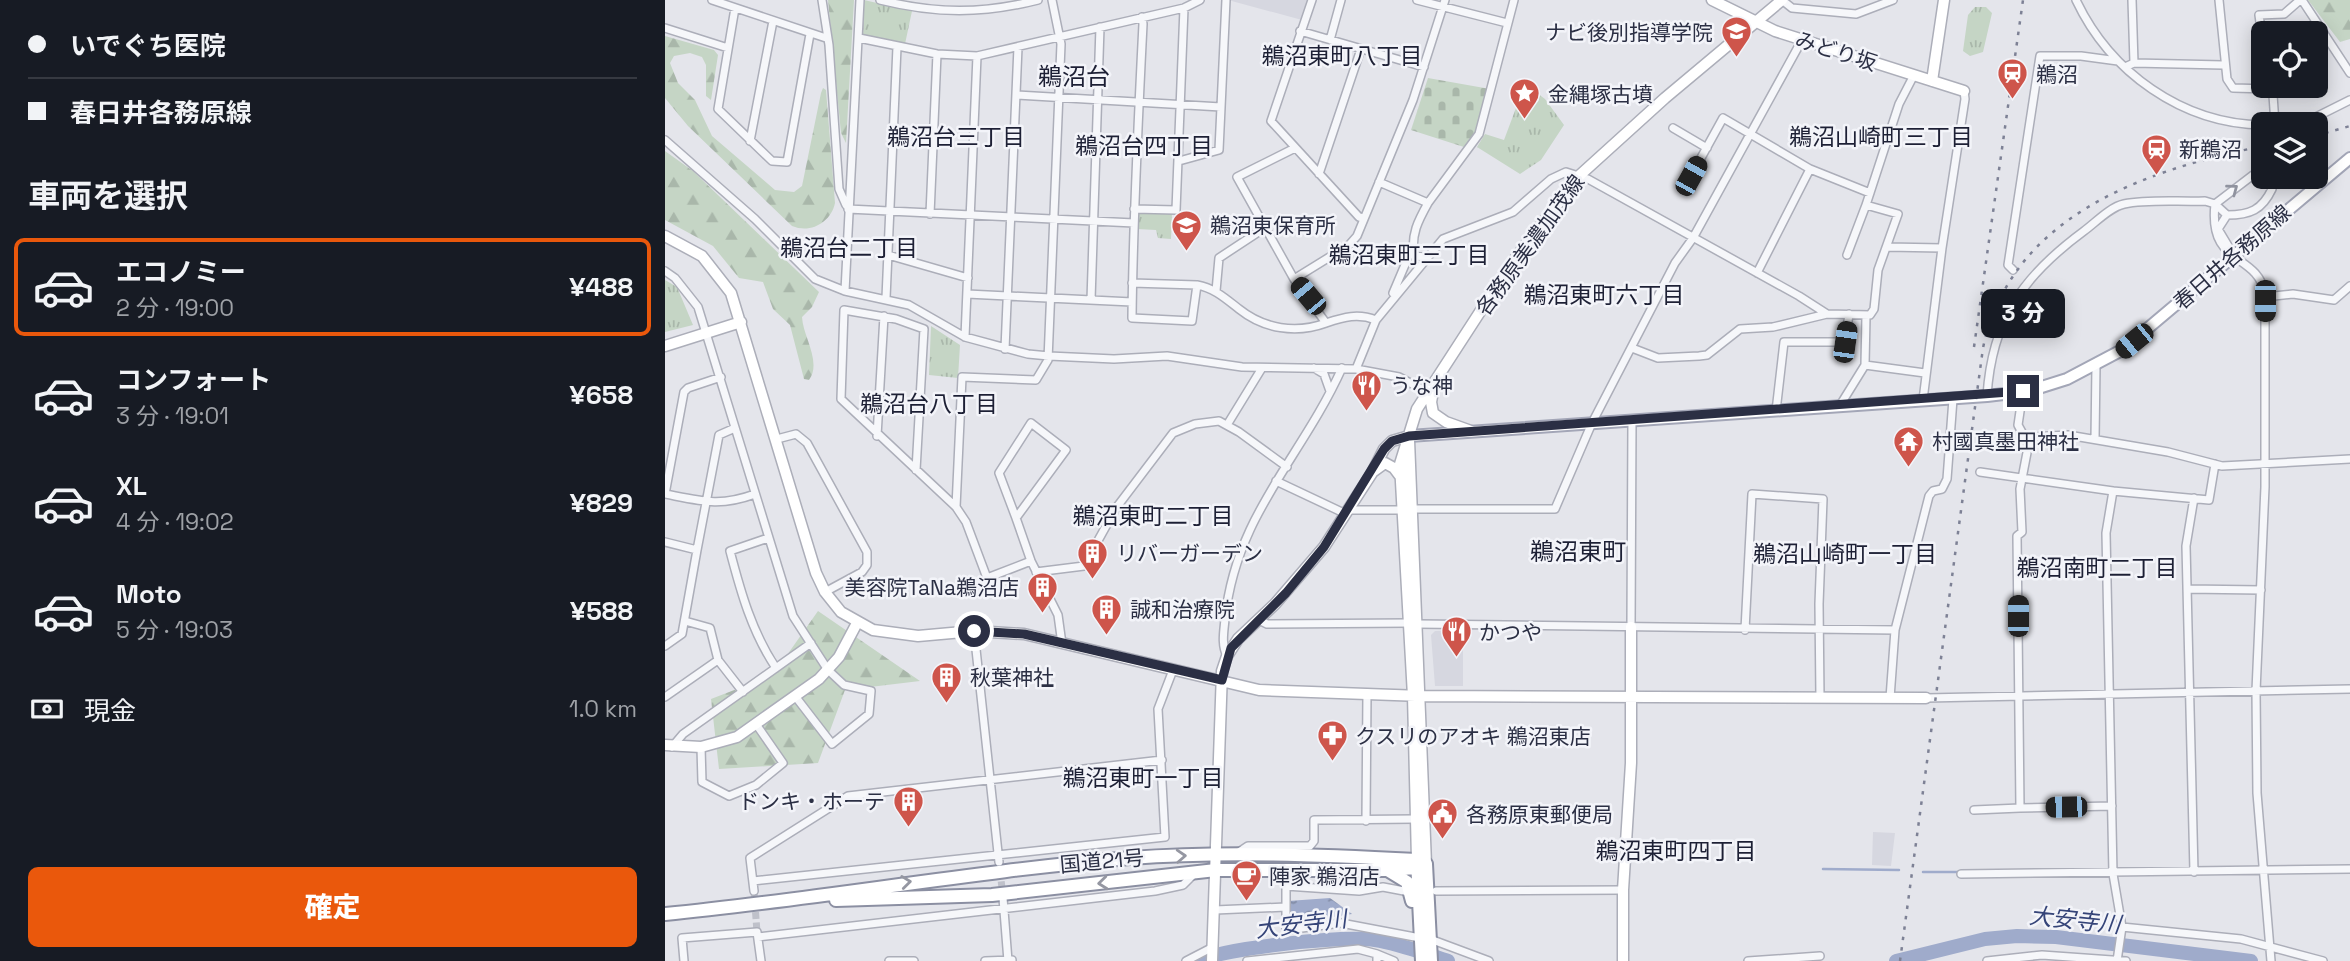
<!DOCTYPE html>
<html lang="ja">
<meta charset="utf-8">
<style>
body{margin:0;font-family:"Space Grotesk","Noto Sans JP",sans-serif;background:#242831;color:#f1f3f6;height:100vh;display:flex;flex-direction:column;font-size:26px;white-space:nowrap}
*{box-sizing:border-box;margin:0}
p{font-size:23px;color:#9ea1a6}
.icon{flex:none;width:38px;height:38px;fill:none;stroke:currentColor;stroke-width:2;stroke-linecap:round;stroke-linejoin:round}
.map{position:relative;flex:1;overflow:hidden}
.panel{display:flex;flex-direction:column;background:#171b24;width:665px}
.panel>*{flex:none}
.hud{display:grid;align-content:center;height:154px;padding:0 28px;background:#171b24}
.buttons{position:absolute;left:1586px;top:21px;display:grid;gap:14px}
.buttons a{display:grid;place-items:center;width:77px;height:77px;border-radius:10px;background:#171b24;box-shadow:0 4px 18px #0003;font-size:35px}
.end{position:absolute;width:32px;height:32px;margin:-16px;border:9px solid #2b2f44;background:#fff;box-shadow:0 0 0 4px #fff}
.from{border-radius:50%}
.bubble{position:absolute;height:49px;border-radius:10px;background:#171b24;box-shadow:0 4px 18px #0003;font-size:23px;font-weight:800;line-height:49px;text-align:center}
.car{position:absolute;width:21px;height:42px;margin:-21px -10px;border-radius:9px;box-shadow:0 0 5px 2px #0007;background:linear-gradient(#222 24%,#8ab4d8 0 40%,#222 0 76%,#8ab4d8 0 86%,#222 0)}
.hud b{display:flex;align-items:center;gap:24px;height:66px;font-size:26px}
.hud b+b{border-top:2px solid #363941}
.hud i{width:18px;height:18px;background:#f1f3f6}
ul{padding:0;list-style:none}
li{display:flex;align-items:center;gap:21px;height:98px;margin:0 14px 10px;padding:0 14px;border:4px solid transparent;border-radius:10px}
li div{flex:1}
li b{display:block;font-size:26px}
li em{font-style:normal;font-weight:800}
li.on{border-color:#ea580c}
li>.icon{width:63px;height:63px;stroke-width:1.5}
h2{padding:0 28px;font-size:32px;line-height:84px}
.pay{display:flex;align-items:center;gap:18px;height:77px;padding:0 28px;font-size:26px}
.pay p{margin-inline-start:auto}
.cta{display:flex;gap:14px;margin-top:auto;padding:14px 28px}
.cta a{flex:1;height:80px;border-radius:10px;background:#ea580c;color:#fff;font-size:28px;font-weight:800;line-height:80px;text-align:center}
main{display:flex;flex:1;min-height:0}
.map>svg:first-child{display:block}
.built{fill:#d6d7e0}
.grass{fill:url(#grass-tufts)}
.forest{fill:url(#forest-firs)}
.cemetery{fill:url(#cemetery-stones)}
.water{fill:url(#water-ripples)}
.lines{fill:none;stroke-linecap:round;stroke-linejoin:round}
.stream{stroke:#9fabcb;stroke-width:2.5}
.river{stroke:#9fabcb;stroke-width:14}
.street-tunnel{stroke:#bfc1ca;stroke-width:7;stroke-dasharray:7 3.5;stroke-linecap:butt}
.street-casing{stroke:#acaeb9;stroke-width:10}
.secondary-casing{stroke:#acaeb9;stroke-width:13}
.primary-casing{stroke:#a3a6b7;stroke-width:14}
.highway-casing{stroke:#8b8fa2;stroke-width:16}
.street{stroke:#f6f7fa;stroke-width:7}
.secondary{stroke:#fff;stroke-width:10}
.primary{stroke:#fff;stroke-width:10}
.highway{stroke:#fff;stroke-width:12}
.rail{stroke:#7d8195;stroke-width:2.5;stroke-dasharray:3.5 7;stroke-linecap:butt}
.oneway{stroke:#90939f}
.oneway2{stroke:#9597a2}
.route{stroke:#2b2f44;stroke-width:9}
.labels{text-anchor:middle;dominant-baseline:central;stroke-width:5;stroke-linejoin:round;paint-order:stroke}
.poi-label{font-size:21px;fill:#2b2f44;stroke:#f3f4f9;text-anchor:start}
.street-label{font-size:21px;fill:#2b2f44;stroke:#f3f4f9}
.neighbourhood-label{font-size:23px;fill:#1d2035;stroke:#f3f4f9}
.water-label{font-size:23px;font-style:italic;fill:#354478;stroke:#f3f4f9}
.quarter-label{font-size:24px;fill:#1d2035;stroke:#f3f4f9}
</style>
<main>
<section class="panel">
<div class="hud">
<b><i class="from"></i>いでぐち医院</b>
<b><i></i>春日井各務原線</b>
</div>
<h2>車両を選択</h2>
<ul>
<li class="on"><svg class="icon" aria-label="car" viewBox="0 0 24 24"><path d="M5 17H2v-5l4-1 3-4h7l3 4 3 1v5h-3M9 17h6M6 11h13"/><circle cx="7" cy="17" r="2"/><circle cx="17" cy="17" r="2"/></svg><div><b>エコノミー</b><p>2 分 · 19:00</p></div><em>¥488</em></li>
<li><svg class="icon" aria-label="car" viewBox="0 0 24 24"><path d="M5 17H2v-5l4-1 3-4h7l3 4 3 1v5h-3M9 17h6M6 11h13"/><circle cx="7" cy="17" r="2"/><circle cx="17" cy="17" r="2"/></svg><div><b>コンフォート</b><p>3 分 · 19:01</p></div><em>¥658</em></li>
<li><svg class="icon" aria-label="car" viewBox="0 0 24 24"><path d="M5 17H2v-5l4-1 3-4h7l3 4 3 1v5h-3M9 17h6M6 11h13"/><circle cx="7" cy="17" r="2"/><circle cx="17" cy="17" r="2"/></svg><div><b>XL</b><p>4 分 · 19:02</p></div><em>¥829</em></li>
<li><svg class="icon" aria-label="car" viewBox="0 0 24 24"><path d="M5 17H2v-5l4-1 3-4h7l3 4 3 1v5h-3M9 17h6M6 11h13"/><circle cx="7" cy="17" r="2"/><circle cx="17" cy="17" r="2"/></svg><div><b>Moto</b><p>5 分 · 19:03</p></div><em>¥588</em></li>
</ul>
<div class="pay"><svg class="icon" aria-label="cash" viewBox="0 0 24 24"><path d="M3 7h18v10H3z"/><circle cx="12" cy="12" r="2"/></svg>現金<p>1.0 km</p></div>
<div class="cta"><a>確定</a></div>
</section>
<div class="map">
<svg width="1685" height="961" viewBox="0 0 1685 961">
<defs>
<pattern id="grass-tufts" width="24" height="20" patternUnits="userSpaceOnUse" patternTransform="scale(1.75)"><rect width="24" height="20" fill="#c5d5c5"/><path d="M3 7l-1-3M5 7V3M7 7l1-3M15 17l-1-3M17 17v-4M19 17l1-3" fill="none" stroke="#a9b7aa"/></pattern>
<pattern id="forest-firs" width="22" height="20" patternUnits="userSpaceOnUse" patternTransform="scale(1.75)"><rect width="22" height="20" fill="#c5d5c5"/><path d="M5 1l3.5 6h-7zM16 11l3.5 6h-7z" fill="#a9b7aa"/></pattern>
<pattern id="cemetery-stones" width="16" height="16" patternUnits="userSpaceOnUse" patternTransform="scale(1.75)"><rect width="16" height="16" fill="#c5d5c5"/><path d="M2 7V4a2 2 0 0 1 4 0v3zM10 15v-3a2 2 0 0 1 4 0v3z" fill="#a9b7aa"/></pattern>
<pattern id="water-ripples" width="26" height="14" patternUnits="userSpaceOnUse" patternTransform="scale(1.75)"><rect width="26" height="14" fill="#9fabcb"/><path d="M2 4q2-2 4 0t4 0M15 11q2-2 4 0t4 0" fill="none" stroke="#828ca6"/></pattern>
</defs>
<rect width="100%" height="100%" fill="#e4e5eb"/>
<path class="built" d="M563 0H644L637 20Z
M798 630V686H770L766 635 770 631Z
M1208 832 1230 833 1226 866 1207 865Z"/>
<path class="grass" d="M199 0 247 11 240 44 198 36Z
M1310 7H1321L1327 13 1318 52 1305 56 1298 51 1303 15Z
M860 84 880 99 899 125 876 160 855 174 812 147 820 134 839 140Z
M472 211 507 213 506 239 493 238 491 230 472 229Z
M0 280 12 287 28 325 0 332Z
M266 326 295 345 293 378 264 375Z"/>
<path class="forest" d="M163 0H189L181 143 176 133Z
M1643 0H1685V39L1675 42Z
M0 36 49 50 53 55 46 100 41 96V65L37 57 25 53 9 56 5 63 13 83 30 100 47 136 110 190 129 192 137 186 156 93 158 88 161 90 170 203C166 222 146 234 127 226L23 126 0 98Z
M0 151 28 171 154 292 147 307 137 317C138 337 157 362 144 380L139 379 125 325 108 309 98 282 74 278 48 246 0 220Z
M153 611 255 681 180 690 153 763 54 769 46 699 108 675Z"/>
<path class="cemetery" d="M763 78 825 89 811 134 799 147 746 130Z"/>
<path class="water" d="M665 898 687 914 624 924 623 901Z"/>
<g class="lines">
<path class="stream" d="M1158 869 1234 870
M1258 872H1294"/>
<path class="river" d="M534 961C558 948 681 935 710 940 735 944 759 953 783 961
M1231 961 1320 939 1352 936 1391 937 1586 961"/>
<path class="street-tunnel" d="M335 871 338 897
M89 891 92 932"/>
<defs>
<path id="street" d="M47 0 161 38
M157 0 164 45 174 189 181 205
M215 0C271 14 318 14 373 0
M647 0 606 121 694 217 699 218
M752 0 842 23
M1117 0 1127 8 1191 14 1228 0
M1411 0C1445 72 1517 124 1598 125
M1467 0 1469 63
M1554 0 1562 79 1568 88 1604 89 1608 95 1610 124
M1637 0 1685 73
M70 8 53 109 107 161 122 162 145 34
M0 28 63 48
M635 31 759 67
M194 38 272 54 312 56 519 8 535 0
M665 40 676 0
M1598 43 1594 15 1619 14 1635 0
M1460 67 1469 63 1558 65
M352 95 556 107
M1617 124 1649 118 1685 100
M1008 128 1042 148
M0 140 90 219 150 279 180 291 244 305 300 337 363 354 384 356 449 359 502 356 577 367 691 369 734 377 762 392
M85 141 108 21
M630 148 572 177 629 279 661 323C679 317 693 313 711 320
M514 161 554 150 561 0
M654 174 696 49
M1598 175H1588L1550 204C1543 268 1592 251 1600 294V487L1591 691 1592 793 1606 961
M1026 176 1058 118 1145 169 1205 193
M714 182 763 203 814 134 849 0
M183 209 469 223
M469 209 511 210 519 8
M265 214 272 54
M1222 247 1277 248
M1565 249 1553 229 1562 215C1585 215 1597 210 1607 189L1600 177
M223 255 303 278
M1182 255 1201 205
M762 258 749 255C746 234 753 221 763 203
M1348 270 1343 265 1375 56H1416L1453 61
M0 271 10 278 33 307 128 616 163 670 179 685 206 691 204 714 167 744 130 696
M1092 273 1145 169
M629 279 684 245 692 236 748 100 780 0
M467 283 532 285 527 321 467 318C468 220 473 122 478 24L477 17
M532 285C549 288 560 298 574 309 599 329 631 334 661 323
M180 291 195 0
M551 291 554 258 601 227
M728 293 748 246
M302 294 467 302
M1600 297 1628 294 1669 300 1685 286
M221 298 232 47
M426 300 435 27
M1201 316 1200 365 1260 373
M300 337 312 56
M967 348 993 358 1034 356 1042 355 1075 329 1108 327 1162 314 1205 315 1209 309 1213 270 1233 214 1201 205 1234 104 1249 75
M340 349 353 47
M649 368 659 374 665 391
M691 369 711 320 778 239 848 212 886 179 901 172 923 179 1134 296 1162 314
M56 377 23 388 19 392 0 494C36 501 55 507 90 494
M1358 391 1353 425 1359 436 1365 437
M1322 396C1327 319 1358 276 1419 231 1430 223 1445 207 1459 204 1484 199 1513 202 1540 201L1550 204 1562 215
M1258 400 1277 248 1300 99 1299 91
M1174 407 1200 365
M1111 411 1119 342H1180L1184 314
M366 423 401 450 351 518 334 473Z
M562 425 597 368
M212 436 219 316
M112 439 131 434 142 443 202 552V565L197 572 160 592
M1430 439 1431 366
M251 470 259 329 231 319 179 310 176 399 291 507 301 522 322 578 366 561
M1315 472 1448 491
M611 481 681 514
M291 507 297 377 371 380 383 360 396 44 387 0
M747 509H890L927 423 1010 263 1028 238 1137 40
M684 510H738
M351 518 366 561 393 615 397 644
M103 538 65 551C76 593 87 632 111 668
M0 542 32 550 17 634 0 646
M32 550 54 435 70 428
M371 572 419 566 451 508 508 433 530 424 554 421 574 432 622 467
M1522 589 1596 590
M594 620 602 624 744 623
M20 621 45 628 53 660 78 692
M753 624 1230 630 1264 496 1268 491 1277 489 1282 479 1288 399
M966 627 967 421
M1080 630 1087 494 1158 499 1154 604 1155 698
M309 631 334 862
M562 656C556 644 559 631 560 619 571 514 636 459 677 368
M0 697 53 660
M1225 698 1230 630
M1261 698 1685 689
M7 747 18 734 146 643
M36 747 37 782 64 796 91 785 118 763 91 724
M1447 806 1355 808 1352 536 1357 532 1355 489 1365 437 1403 435 1503 452 1557 466 1685 459
M1309 810 1355 808
M701 821 702 693
M574 852 583 846H645L649 841V820L750 819
M1529 872 1521 546 1529 498
M1296 874 1685 869
M88 881 500 837 493 709 508 670
M89 891 85 858 183 796 497 760
M739 891 718 887 694 891 621 886V930L676 923 755 938
M771 891 958 890
M338 898 343 961
M550 910 621 907
M1457 927 1576 939 1658 961
M93 937 490 891 518 885 530 873
M765 939 824 961
M712 954 729 961
M19 961 17 938 92 932 96 961
M224 961H249
M320 961 347 960
M521 961 548 947
M582 961 693 949 712 954V961
M1083 961 1155 956
M1322 961 1377 955 1461 961
M1452 961 1457 927 1448 874 1441 533 1448 491 1544 500 1550 464"/>
<path id="secondary" d="M1047 0 1110 31 1299 91
M1267 81 1279 0
M0 236 37 256 66 293 151 573 160 592 176 612 208 630 253 636 309 631 359 634 594 690 757 696 1261 698
M0 346 76 322
M769 386 766 402 768 413 781 422 806 431
M744 440 761 864
M709 471 720 463 729 468 735 476
M0 745 36 747 72 737 154 679 174 657 192 623
M752 860 748 696 735 464 752 409 846 264 915 175 1000 98 1117 0
M547 961 557 671 562 656 573 639 610 604 659 547 707 473 719 449 727 441 744 436
M958 961V890L966 763V627"/>
<path id="primary" d="M744 436 1322 396 1364 391 1402 379 1457 350 1685 158"/>
<path id="highway" d="M752 860 757 961
M761 864 766 961
M724 871 742 882 747 901
M171 900 327 895 551 870H718L752 868 761 864
M0 914C155 899 309 871 465 858 560 851 656 855 752 860L761 864"/>
</defs>
<use href="#street" class="street-casing"/>
<use href="#secondary" class="secondary-casing"/>
<use href="#primary" class="primary-casing"/>
<use href="#highway" class="highway-casing"/>
<use href="#street" class="street"/>
<use href="#secondary" class="secondary"/>
<use href="#primary" class="primary"/>
<use href="#highway" class="highway"/>
<path class="rail" d="M1650 136 1685 126
M1309 347 1358 0
M1235 961 1318 348C1346 215 1481 170 1598 146"/>
</g>
<defs><path id="oneway-chevron" d="M-2-3.5L2.5 0L-2 3.5" fill="none" stroke-width="1.6" stroke-linecap="round" stroke-linejoin="round" transform="scale(1.75)"/></defs>
<use class="oneway" href="#oneway-chevron" transform="translate(1568 189) rotate(-37)"/>
<g class="oneway2">
<use href="#oneway-chevron" transform="translate(516 856) rotate(-3)"/>
<use href="#oneway-chevron" transform="translate(241 882) rotate(-7)"/>
<use href="#oneway-chevron" transform="translate(438 883) rotate(174)"/>
</g>
<g class="lines">
<path class="route" d="M309 631 359 634 557 680 566 648 621 593 659 547 719 449 727 441 744 436 1358 391"/>
</g>
<defs>
<symbol id="school-pin" viewBox="-11 -11 22 30"><path d="M0 17L-7.5 6A9.5 9.5 0 1 1 7.5 6Z" fill="#ce554b" stroke="#f3f4f9"/><path d="M0-5L7-2L0 1L-7-2ZM-4 1L0 2.5L4 1V4Q0 6-4 4Z" fill="#fff"/></symbol>
<symbol id="station-pin" viewBox="-11 -11 22 30"><path d="M0 17L-7.5 6A9.5 9.5 0 1 1 7.5 6Z" fill="#ce554b" stroke="#f3f4f9"/><path d="M-3-6H3Q5-6 5-4V2Q5 4 3 4L4.5 6H3L1.5 4h-3L-3 6H-4.5L-3 4Q-5 4-5 2V-4Q-5-6-3-6ZM-3.5-4v3h7v-3ZM-3.5 1v1.5H-2V1ZM2 1v1.5H3.5V1Z" fill="#fff"/></symbol>
<symbol id="sight-pin" viewBox="-11 -11 22 30"><path d="M0 17L-7.5 6A9.5 9.5 0 1 1 7.5 6Z" fill="#ce554b" stroke="#f3f4f9"/><path d="M0-6L1.8-2.2L6-1.7L2.9 1.2L3.7 5.4L0 3.3L-3.7 5.4L-2.9 1.2L-6-1.7L-1.8-2.2Z" fill="#fff"/></symbol>
<symbol id="restaurant-pin" viewBox="-11 -11 22 30"><path d="M0 17L-7.5 6A9.5 9.5 0 1 1 7.5 6Z" fill="#ce554b" stroke="#f3f4f9"/><path d="M-5-6h1v4h1v-4h1v4h1v-4h1v5L-1.5 .5V6h-2V.5L-5-1ZM5-6V6H3V1.5H1.5Q1.5-4 5-6Z" fill="#fff"/></symbol>
<symbol id="temple-pin" viewBox="-11 -11 22 30"><path d="M0 17L-7.5 6A9.5 9.5 0 1 1 7.5 6Z" fill="#ce554b" stroke="#f3f4f9"/><path d="M0-6L5-2H3V0L6.5 2.5H4V6H1.5V3h-3V6H-4V2.5H-6.5L-3 0V-2H-5Z" fill="#fff"/></symbol>
<symbol id="building-pin" viewBox="-11 -11 22 30"><path d="M0 17L-7.5 6A9.5 9.5 0 1 1 7.5 6Z" fill="#ce554b" stroke="#f3f4f9"/><path d="M-4-6H4V6H1V3H-1V6H-4ZM-2.5-4.3h1.7v1.8h-1.7ZM.8-4.3h1.7v1.8H.8ZM-2.5-1h1.7V.8h-1.7ZM.8-1h1.7V.8H.8Z" fill="#fff"/></symbol>
<symbol id="pharmacy-pin" viewBox="-11 -11 22 30"><path d="M0 17L-7.5 6A9.5 9.5 0 1 1 7.5 6Z" fill="#ce554b" stroke="#f3f4f9"/><path d="M-2-6h4v4h4v4h-4v4h-4v-4h-4v-4h4Z" fill="#fff"/></symbol>
<symbol id="civic-pin" viewBox="-11 -11 22 30"><path d="M0 17L-7.5 6A9.5 9.5 0 1 1 7.5 6Z" fill="#ce554b" stroke="#f3f4f9"/><path d="M-.6-6.5H3V-4.5H.6V-3L4-1V1h2V6H-6V1h2V-1L-.6-3ZM-1.2 2.5V6h2.4V2.5Z" fill="#fff"/></symbol>
<symbol id="cafe-pin" viewBox="-11 -11 22 30"><path d="M0 17L-7.5 6A9.5 9.5 0 1 1 7.5 6Z" fill="#ce554b" stroke="#f3f4f9"/><path d="M-5.5-4.5H6V0H3Q3 3.5 0 3.5H-2.5Q-5.5 3.5-5.5 0ZM3-3.2v2h1.7v-2ZM-6 4.5H4V6H-6Z" fill="#fff"/></symbol>
</defs>
<g fill-rule="evenodd">
<use href="#school-pin" x="1054" y="14" width="35" height="47"/>
<use href="#station-pin" x="1330" y="56" width="35" height="47"/>
<use href="#sight-pin" x="842" y="76" width="35" height="47"/>
<use href="#station-pin" x="1474" y="132" width="35" height="47"/>
<use href="#school-pin" x="504" y="208" width="35" height="47"/>
<use href="#restaurant-pin" x="684" y="368" width="35" height="47"/>
<use href="#temple-pin" x="1226" y="424" width="35" height="47"/>
<use href="#building-pin" x="410" y="536" width="35" height="47"/>
<use href="#building-pin" x="360" y="570" width="35" height="47"/>
<use href="#building-pin" x="424" y="592" width="35" height="47"/>
<use href="#restaurant-pin" x="774" y="614" width="35" height="47"/>
<use href="#building-pin" x="264" y="660" width="35" height="47"/>
<use href="#pharmacy-pin" x="650" y="718" width="35" height="47"/>
<use href="#building-pin" x="226" y="784" width="35" height="47"/>
<use href="#civic-pin" x="760" y="796" width="35" height="47"/>
<use href="#cafe-pin" x="564" y="858" width="35" height="47"/>
</g>
<g class="labels">
<g class="poi-label">
<text x="1048" y="32" text-anchor="end">ナビ後別指導学院</text>
<text x="1371" y="74">鵜沼</text>
<text x="883" y="94">金縄塚古墳</text>
<text x="1514" y="149">新鵜沼</text>
<text x="545" y="225">鵜沼東保育所</text>
<text x="725" y="385">うな神</text>
<text x="1267" y="441">村國真墨田神社</text>
<text x="451" y="553">リバーガーデン</text>
<text x="354" y="587" text-anchor="end">美容院TaNa鵜沼店</text>
<text x="465" y="609">誠和治療院</text>
<text x="814" y="632">かつや</text>
<text x="305" y="677">秋葉神社</text>
<text x="690" y="736">クスリのアオキ 鵜沼東店</text>
<text x="220" y="801" text-anchor="end">ドンキ・ホーテ</text>
<text x="801" y="814">各務原東郵便局</text>
<text x="604" y="876">陣家 鵜沼店</text>
</g>
<g class="street-label">
<text transform="translate(1171 51) rotate(18)">みどり坂</text>
<text transform="translate(865 245) rotate(-54)">各務原美濃加茂線</text>
<text transform="translate(1567 257) rotate(-41)">春日井各務原線</text>
<text transform="translate(437 861) rotate(-5)">国道21号</text>
</g>
<g class="neighbourhood-label">
<text x="677" y="56">鵜沼東町八丁目</text>
<text x="291" y="137">鵜沼台三丁目</text>
<text x="1216" y="137">鵜沼山崎町三丁目</text>
<text x="479" y="146">鵜沼台四丁目</text>
<text x="184" y="248">鵜沼台二丁目</text>
<text x="744" y="255">鵜沼東町三丁目</text>
<text x="939" y="295">鵜沼東町六丁目</text>
<text x="264" y="404">鵜沼台八丁目</text>
<text x="488" y="516">鵜沼東町二丁目</text>
<text x="1180" y="554">鵜沼山崎町一丁目</text>
<text x="1432" y="568">鵜沼南町二丁目</text>
<text x="478" y="778">鵜沼東町一丁目</text>
<text x="1011" y="851">鵜沼東町四丁目</text>
</g>
<g class="water-label">
<text transform="translate(1410 920) rotate(6)">大安寺川</text>
<text transform="translate(636 924) rotate(-7)">大安寺川</text>
</g>
<g class="quarter-label">
<text x="409" y="76">鵜沼台</text>
<text x="913" y="551">鵜沼東町</text>
</g>
</g>
</svg>
<div class="buttons">
<a><svg class="icon" aria-label="locate" viewBox="0 0 24 24"><circle cx="12" cy="12" r="6"/><path d="M12 2v4M12 18v4M2 12h4M18 12h4"/></svg></a>
<a><svg class="icon" aria-label="layers" viewBox="0 0 24 24"><path d="M12 4l9 5-9 5-9-5zM3 14l9 5 9-5"/></svg></a>
</div>
<i class="end from" style="left:309px;top:631px"></i>
<i class="end" style="left:1358px;top:391px"></i>
<div class="bubble" style="left:1316px;top:289px;width:84px">3 分</div>
<i class="car" style="left:1026px;top:176px;rotate:29deg"></i>
<i class="car" style="left:643px;top:296px;rotate:320deg"></i>
<i class="car" style="left:1600px;top:301px;rotate:180deg"></i>
<i class="car" style="left:1469px;top:341px;rotate:231deg"></i>
<i class="car" style="left:1180px;top:342px;rotate:8deg"></i>
<i class="car" style="left:1353px;top:616px;rotate:0deg"></i>
<i class="car" style="left:1401px;top:807px;rotate:269deg"></i>
</div>
</main>
